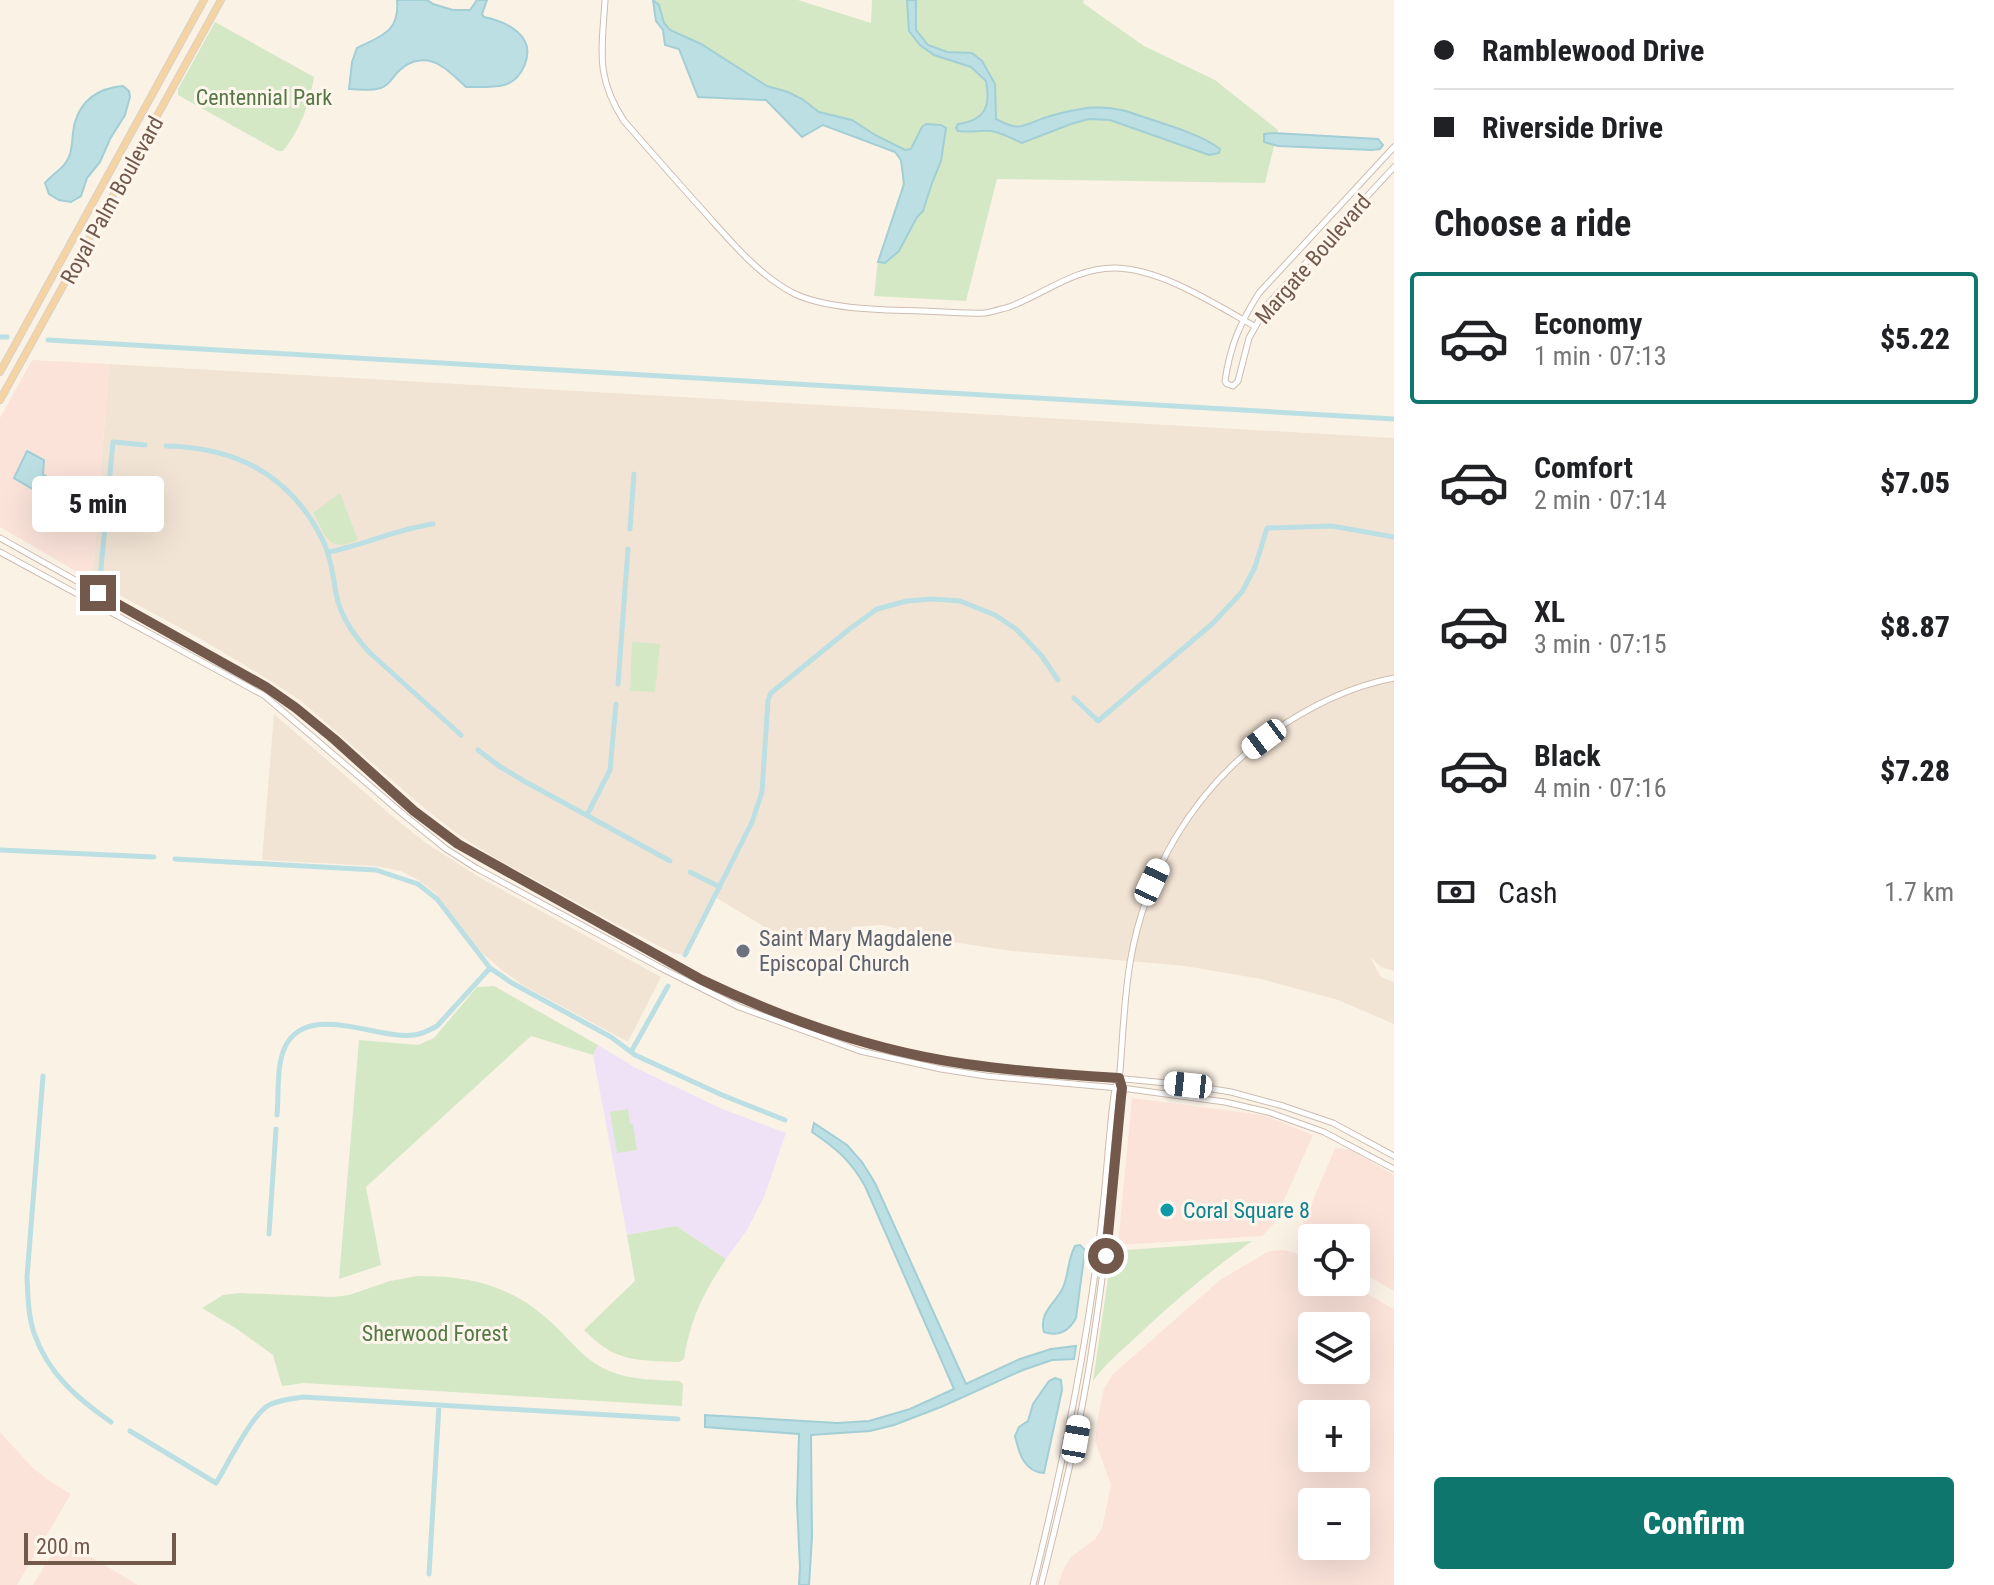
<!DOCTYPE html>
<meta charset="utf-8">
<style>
body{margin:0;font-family:"Roboto Condensed",sans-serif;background:#f6f6f6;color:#202124;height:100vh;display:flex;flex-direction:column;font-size:30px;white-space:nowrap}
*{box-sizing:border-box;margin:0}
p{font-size:26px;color:#757577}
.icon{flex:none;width:44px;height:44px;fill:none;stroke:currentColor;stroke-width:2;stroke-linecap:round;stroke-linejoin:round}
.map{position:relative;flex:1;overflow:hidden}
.drawer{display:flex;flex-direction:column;background:#fff;width:600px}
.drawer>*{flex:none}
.banner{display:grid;align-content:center;height:176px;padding:0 40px;background:#fff}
.fabs{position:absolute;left:1298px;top:1224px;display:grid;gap:16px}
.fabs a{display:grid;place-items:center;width:72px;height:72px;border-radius:8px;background:#fff;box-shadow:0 8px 32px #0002;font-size:40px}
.scale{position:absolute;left:24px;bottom:20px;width:152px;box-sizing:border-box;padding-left:8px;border:4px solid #73584c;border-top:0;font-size:22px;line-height:28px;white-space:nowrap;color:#73584c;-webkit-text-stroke:6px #fef6ec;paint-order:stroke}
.end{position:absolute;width:36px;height:36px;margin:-18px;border:10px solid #73584c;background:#fff;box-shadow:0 0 0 4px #fff}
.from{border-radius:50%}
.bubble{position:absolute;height:56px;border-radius:8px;background:#fff;box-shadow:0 8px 32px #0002;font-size:26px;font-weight:800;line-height:56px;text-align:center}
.car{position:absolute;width:24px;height:48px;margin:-24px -12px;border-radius:10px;box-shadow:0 0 6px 2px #0007;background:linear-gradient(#fff 24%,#345 0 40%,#fff 0 76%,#345 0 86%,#fff 0)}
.banner b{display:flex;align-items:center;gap:28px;height:76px;font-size:30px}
.banner b+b{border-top:2px solid #e0e0e0}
.banner i{width:20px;height:20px;background:#202124}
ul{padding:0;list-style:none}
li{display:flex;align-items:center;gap:24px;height:132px;margin:0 16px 12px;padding:0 24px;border:4px solid transparent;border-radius:8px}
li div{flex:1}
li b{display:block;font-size:30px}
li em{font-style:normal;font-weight:800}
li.on{border-color:#0f766e}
li>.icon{width:72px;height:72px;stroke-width:1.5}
h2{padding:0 40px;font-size:36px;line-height:96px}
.pay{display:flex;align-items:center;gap:20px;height:88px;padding:0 40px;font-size:30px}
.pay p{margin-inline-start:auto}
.action{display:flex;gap:16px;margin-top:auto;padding:16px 40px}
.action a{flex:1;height:92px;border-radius:8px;background:#0f766e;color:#fff;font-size:32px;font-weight:800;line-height:92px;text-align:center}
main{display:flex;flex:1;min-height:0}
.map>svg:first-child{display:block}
.residential{fill:#f2e4d5}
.commercial{fill:#fbe3da;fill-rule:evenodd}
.education{fill:#efe2f7}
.green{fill:#d4e8c5}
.water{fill:#bbdfe3;stroke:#a2ced5;stroke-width:2}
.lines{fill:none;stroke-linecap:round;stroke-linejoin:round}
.canal{stroke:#bbdfe3;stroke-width:5}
.minor-casing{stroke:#cebcb0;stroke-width:7}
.major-casing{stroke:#d8d0cd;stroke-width:8}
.minor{stroke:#fff;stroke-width:5}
.major{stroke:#f6d4a2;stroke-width:6}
.route{stroke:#73584c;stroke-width:10}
.worship-dot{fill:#6b7280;stroke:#fef6ec;stroke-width:3}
.culture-dot{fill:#0f9aa8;stroke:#fef6ec;stroke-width:3}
.labels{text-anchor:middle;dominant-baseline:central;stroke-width:6;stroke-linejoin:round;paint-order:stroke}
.park-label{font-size:22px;fill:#557845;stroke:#fef6ec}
.street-label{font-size:22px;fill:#73584c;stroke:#fef6ec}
.worship-label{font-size:22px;fill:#5b616d;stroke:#fef6ec;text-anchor:start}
.culture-label{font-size:22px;fill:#0d838f;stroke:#fef6ec;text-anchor:start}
</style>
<main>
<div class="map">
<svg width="1394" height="1585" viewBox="0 0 1394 1585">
<rect width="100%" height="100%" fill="#fbf2e6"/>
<path class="residential" d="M109 364 1394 438V971L1381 967 1370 957 1381 977 1394 982V1024L1338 1000 1261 979 1185 966 1012 951 952 942 882 925 852 927 844 953 819 944 768 929 715 897 685 955 673 953 616 924 495 858 459 835 424 808 301 701 266 678 197 637 86 577 94 563Z
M274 714 392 816 426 843 479 877 661 977 628 1042 524 986 503 971 482 953 435 893 420 881 401 871 375 866 262 860Z"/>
<path class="commercial" d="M32 360 109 364 94 563 86 577 0 527V418Z
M1132 1098 1263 1115 1313 1135 1273 1225 1262 1236 1118 1245Z
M1335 1148 1351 1150 1394 1175V1291L1356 1269V1238H1312V1243L1298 1236Z
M1283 1250 1296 1253 1312 1262V1282H1346L1394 1309V1585H1058L1063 1570 1071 1557 1095 1539 1102 1528 1111 1485 1095 1441 1099 1411 1104 1388 1113 1374 1220 1280 1269 1251ZM1356 1326V1370H1312V1326ZM1312 1414H1356V1458H1312ZM1312 1502H1356V1546H1312Z
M0 1432 31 1466 48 1480 71 1494 17 1585H0Z
M61 1539 138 1585H33Z"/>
<path class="education" d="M598 1045 636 1068 720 1108 786 1133 764 1197 747 1230 726 1259 676 1226 627 1235 593 1055Z"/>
<path class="green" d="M653 0H798L871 23 872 0H1084L1083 3 1144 46 1215 80 1278 130 1265 183 997 179 966 301 874 296C876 283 876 270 879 258 888 228 916 181 895 152L823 125 802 137 766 100 698 97 679 49 665 45 663 30 656 21Z
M215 22 314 77C310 103 300 130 283 151H278L178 95V89Z
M340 493 358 540C327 553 327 537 313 513Z
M632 642 660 644 655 692 630 691Z
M494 986 598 1045 593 1055 531 1036 366 1187 381 1265 339 1279 359 1040 418 1045 434 1038 477 987Z
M628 1109 630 1124H633L637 1150 617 1153 610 1112Z
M676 1226 726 1259C703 1294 691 1317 684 1359L679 1362C636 1360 616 1363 584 1330L635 1281 627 1235Z
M1252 1241C1211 1270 1173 1302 1136 1337 1121 1351 1105 1364 1093 1381L1112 1251Z
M418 1276C473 1276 513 1286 554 1325 573 1343 587 1363 612 1372 633 1380 657 1380 679 1381L683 1384 682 1406 304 1383 282 1386 273 1355 237 1329 202 1308 223 1295 240 1293 333 1297 349 1295 390 1281Z"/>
<path class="water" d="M397 0H427L433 4 453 10H470L477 0H487L482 14 484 17C498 20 514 25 523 38 534 54 522 80 504 85 493 88 477 87 466 87 458 80 450 71 441 66 428 57 411 59 400 70 393 76 390 85 381 88 371 91 360 90 349 89L352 62 357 48C381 36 400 32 397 0Z
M653 0 659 5 664 23 670 30 701 44 767 86 788 92 802 99 819 112 852 120 875 135 905 150 911 149 922 127 926 124 941 125 946 128 941 161 932 183 923 211 917 217 899 251 885 263 878 262 904 184 901 160 895 152 823 125 802 137 766 100 698 97 679 49 665 45 663 30 656 21Z
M907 0H916V30L928 45 947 52 972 53 982 61 995 84 996 119C1020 132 1021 126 1044 118 1056 114 1069 111 1081 109 1096 106 1112 108 1126 111 1153 121 1198 132 1220 149L1219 153 1209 155 1110 120 1089 119 1071 124 1022 143C1011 138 1003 133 991 131 980 130 969 133 958 131L956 128 958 124C985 120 991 107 986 81L971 67 934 55 920 45 909 31Z
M123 86 129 91 130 97 125 115 110 139 100 162 87 178 81 196 71 202 59 200 49 194 45 183C54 172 66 168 70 154 73 144 72 132 75 122 82 99 100 88 123 86Z
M1274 133 1378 139 1383 145 1380 149 1372 150 1278 146 1264 142V134Z
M27 451 44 460 43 474 51 480 43 495 14 478Z
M814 1123 847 1145 862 1162 875 1183 966 1384 1020 1359 1051 1349 1076 1346 1074 1359 1052 1360 1023 1370 941 1407 894 1425 870 1431 811 1435 812 1537 809 1585H799L800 1567 797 1503 799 1434 705 1427V1415L837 1423 869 1421 910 1409 954 1389 865 1186C850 1160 837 1149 812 1132Z
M1080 1245 1085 1250 1076 1318C1069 1331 1059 1337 1044 1332 1038 1311 1058 1302 1064 1285 1069 1271 1068 1259 1075 1246Z
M1055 1378 1061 1380 1062 1390 1044 1473C1024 1472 1019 1453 1015 1436L1019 1427 1028 1421 1033 1404 1049 1381Z"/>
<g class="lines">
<path class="canal" d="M0 337H7
M48 340 1394 419
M166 446C227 447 278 468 312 521 318 531 325 542 328 554 333 569 334 586 338 602 344 622 356 638 370 653L461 735
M630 529 634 474
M328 552C364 545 397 529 433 524
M100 579 113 442 145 445
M618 684 628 549
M1074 698 1098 721 1212 624 1242 592 1255 567 1267 528 1332 526 1394 537
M478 750 499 766 524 781 670 861
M587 815 610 770 616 704
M0 850 154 857
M175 859 376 870 418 884 437 899 490 968 512 983 611 1037 635 1055 722 1095 785 1120
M690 872 720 887
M685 955 752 822 762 792 768 700 771 693 847 631 877 609 907 601 932 599 960 601 995 615 1016 629 1041 655 1058 680
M631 1052 668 986
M43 1076 27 1277C28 1296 28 1315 34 1333 48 1374 78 1399 111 1422
M277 1115C279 1094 276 1066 285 1047 307 1001 378 1040 414 1035 422 1034 430 1030 437 1026L490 968
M269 1234 276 1129
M130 1431 216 1483C227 1465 250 1419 266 1407 276 1400 291 1399 303 1397L678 1419
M429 1574 439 1405"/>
<defs>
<path id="minor" d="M605 0C602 50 595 77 624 121 652 153 680 185 708 216 733 244 759 275 793 293 827 310 887 310 925 311 944 312 965 314 985 313 993 312 1001 309 1009 307 1044 294 1076 267 1116 268 1161 269 1215 304 1254 326
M1394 147 1259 293C1240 323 1230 346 1225 381L1227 384 1233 386 1238 381 1249 338 1268 304 1394 167
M0 538 266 687 296 708 334 739 414 811 458 844 702 980 749 1002 816 1028 872 1044 915 1055 965 1064 1188 1085 1231 1092 1283 1106 1333 1123 1394 1156
M0 552 265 696 404 815 446 849 476 868 661 968 739 1007 860 1051 941 1069 986 1076 1129 1089 1225 1102 1268 1112 1324 1132 1394 1169
M1033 1585C1062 1469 1086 1352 1100 1234 1106 1188 1108 1141 1114 1095 1115 1087 1119 1080 1120 1071 1123 1035 1124 999 1130 963 1145 873 1191 795 1263 739 1301 711 1347 687 1394 678
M1041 1585C1061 1505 1081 1424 1093 1342 1106 1257 1115 1173 1122 1088L1119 1078"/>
<path id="major" d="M0 372 204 0
M0 400 221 0"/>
</defs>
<use href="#minor" class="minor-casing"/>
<use href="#major" class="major-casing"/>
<use href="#minor" class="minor"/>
<use href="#major" class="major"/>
</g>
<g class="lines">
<path class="route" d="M98 593 266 687 296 708 334 739 414 811 458 844 702 980C786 1020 874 1051 966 1064 1016 1071 1068 1075 1119 1078L1122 1088 1121 1097 1106 1256"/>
</g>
<circle class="worship-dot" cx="743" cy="951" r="8"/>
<circle class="culture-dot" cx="1167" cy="1210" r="8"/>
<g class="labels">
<g class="park-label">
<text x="264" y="97">Centennial Park</text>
<text x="435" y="1333">Sherwood Forest</text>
</g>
<g class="street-label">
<text transform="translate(112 200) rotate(-61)">Royal Palm Boulevard</text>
<text transform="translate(1313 259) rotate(-49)">Margate Boulevard</text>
</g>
<g class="worship-label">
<text x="759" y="938">Saint Mary Magdalene<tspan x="759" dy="25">Episcopal Church</tspan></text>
</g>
<g class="culture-label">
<text x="1183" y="1210">Coral Square 8</text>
</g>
</g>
</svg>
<div class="fabs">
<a><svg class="icon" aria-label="locate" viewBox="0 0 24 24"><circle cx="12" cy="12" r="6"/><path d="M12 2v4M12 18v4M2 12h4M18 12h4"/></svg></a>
<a><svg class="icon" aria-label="layers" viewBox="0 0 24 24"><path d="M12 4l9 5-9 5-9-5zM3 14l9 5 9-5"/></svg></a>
<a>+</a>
<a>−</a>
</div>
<div class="scale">200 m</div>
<i class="end from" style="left:1106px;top:1256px"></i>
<i class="end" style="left:98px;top:593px"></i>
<div class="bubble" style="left:32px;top:476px;width:132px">5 min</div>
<i class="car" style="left:1264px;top:739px;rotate:233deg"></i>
<i class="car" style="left:1152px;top:882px;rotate:25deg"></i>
<i class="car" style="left:1188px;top:1085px;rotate:276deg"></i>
<i class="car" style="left:1076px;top:1439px;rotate:10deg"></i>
</div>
<section class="drawer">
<div class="banner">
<b><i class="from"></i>Ramblewood Drive</b>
<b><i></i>Riverside Drive</b>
</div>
<h2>Choose a ride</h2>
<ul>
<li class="on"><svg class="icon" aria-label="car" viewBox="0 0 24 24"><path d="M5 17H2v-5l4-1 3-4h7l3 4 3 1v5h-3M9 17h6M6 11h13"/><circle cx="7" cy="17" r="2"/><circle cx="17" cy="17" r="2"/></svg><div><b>Economy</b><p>1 min · 07:13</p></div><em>$5.22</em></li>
<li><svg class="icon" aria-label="car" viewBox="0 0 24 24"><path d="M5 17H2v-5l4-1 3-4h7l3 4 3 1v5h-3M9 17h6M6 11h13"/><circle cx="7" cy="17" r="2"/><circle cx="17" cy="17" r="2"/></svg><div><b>Comfort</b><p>2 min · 07:14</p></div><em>$7.05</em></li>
<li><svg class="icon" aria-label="car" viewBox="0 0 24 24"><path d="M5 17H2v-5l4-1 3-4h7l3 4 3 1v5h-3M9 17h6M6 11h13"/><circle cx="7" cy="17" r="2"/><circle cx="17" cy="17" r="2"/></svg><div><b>XL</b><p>3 min · 07:15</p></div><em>$8.87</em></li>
<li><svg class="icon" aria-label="car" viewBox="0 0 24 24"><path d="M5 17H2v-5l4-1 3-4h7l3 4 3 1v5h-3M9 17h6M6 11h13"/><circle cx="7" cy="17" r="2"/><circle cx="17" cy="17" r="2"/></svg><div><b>Black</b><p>4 min · 07:16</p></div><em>$7.28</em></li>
</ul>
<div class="pay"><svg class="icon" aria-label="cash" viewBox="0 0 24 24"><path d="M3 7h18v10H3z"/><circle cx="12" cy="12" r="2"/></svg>Cash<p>1.7 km</p></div>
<div class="action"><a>Confirm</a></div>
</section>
</main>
